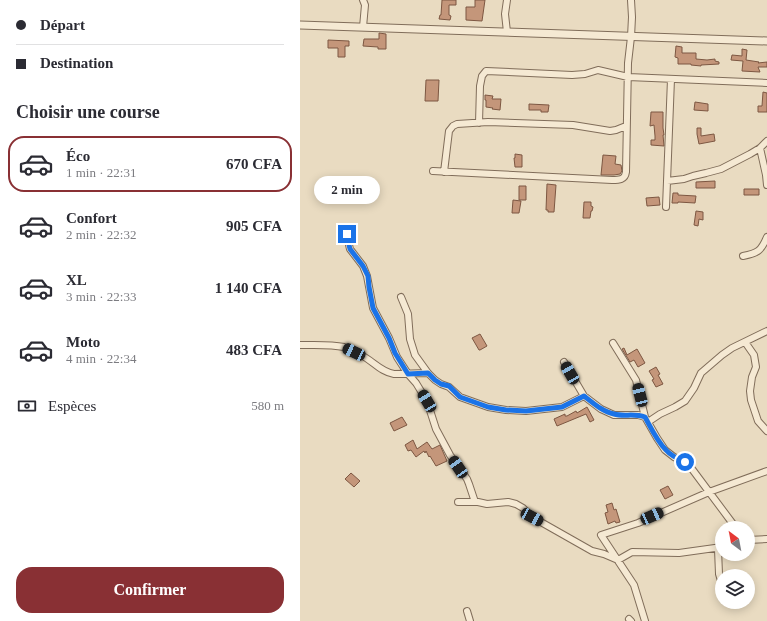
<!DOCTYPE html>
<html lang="fr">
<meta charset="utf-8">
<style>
body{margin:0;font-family:Georgia,serif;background:#f2f2f3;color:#2b2b33;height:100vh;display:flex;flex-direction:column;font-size:15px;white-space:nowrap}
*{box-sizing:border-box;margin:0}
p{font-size:13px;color:#7c7c81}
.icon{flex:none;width:22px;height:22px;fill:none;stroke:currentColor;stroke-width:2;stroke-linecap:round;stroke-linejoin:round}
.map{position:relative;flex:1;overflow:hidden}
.details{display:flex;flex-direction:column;background:#fff;width:300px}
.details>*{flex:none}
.top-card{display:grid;align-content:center;height:88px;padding:0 16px;background:#fff}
.needle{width:26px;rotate:328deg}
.fabs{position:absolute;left:415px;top:521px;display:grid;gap:8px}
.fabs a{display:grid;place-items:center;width:40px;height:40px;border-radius:50%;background:#fff;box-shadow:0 2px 10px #0003;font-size:20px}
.end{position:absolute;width:18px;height:18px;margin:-9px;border:5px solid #1a73e8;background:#fff;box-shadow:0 0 0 2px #fff}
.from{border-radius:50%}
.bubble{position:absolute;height:28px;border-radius:14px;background:#fff;box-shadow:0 2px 10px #0003;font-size:13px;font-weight:700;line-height:28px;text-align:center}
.car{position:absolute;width:12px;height:24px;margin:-12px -6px;border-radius:5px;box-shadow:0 0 3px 1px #0007;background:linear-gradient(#222 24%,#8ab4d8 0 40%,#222 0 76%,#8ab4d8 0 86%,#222 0)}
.top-card b{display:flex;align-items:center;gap:14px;height:38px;font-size:15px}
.top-card b+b{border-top:1px solid #e1e1e2}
.top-card i{width:10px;height:10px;background:#2b2b33}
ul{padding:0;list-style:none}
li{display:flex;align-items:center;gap:12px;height:56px;margin:0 8px 6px;padding:0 8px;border:2px solid transparent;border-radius:16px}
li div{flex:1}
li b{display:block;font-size:15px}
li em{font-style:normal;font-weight:700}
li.active{border-color:#893034}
li>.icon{width:36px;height:36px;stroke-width:1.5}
h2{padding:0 16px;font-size:18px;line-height:48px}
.pay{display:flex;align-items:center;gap:10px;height:44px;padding:0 16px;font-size:15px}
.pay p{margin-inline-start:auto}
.primary-button{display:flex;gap:8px;margin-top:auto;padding:8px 16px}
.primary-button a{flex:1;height:46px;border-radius:16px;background:#893034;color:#fff;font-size:16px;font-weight:700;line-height:46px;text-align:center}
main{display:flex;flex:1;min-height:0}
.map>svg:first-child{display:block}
.building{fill:#c4967a;stroke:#7d5742}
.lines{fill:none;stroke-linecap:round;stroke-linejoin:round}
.minor-casing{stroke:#806d5a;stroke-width:8}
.tertiary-casing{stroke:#806d5a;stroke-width:9}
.minor{stroke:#f5e9d3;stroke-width:6}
.tertiary{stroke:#f5e9d3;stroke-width:7}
.route{stroke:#1a73e8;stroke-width:5}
</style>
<main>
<section class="details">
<div class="top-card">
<b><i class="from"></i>Départ</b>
<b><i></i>Destination</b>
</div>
<h2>Choisir une course</h2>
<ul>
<li class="active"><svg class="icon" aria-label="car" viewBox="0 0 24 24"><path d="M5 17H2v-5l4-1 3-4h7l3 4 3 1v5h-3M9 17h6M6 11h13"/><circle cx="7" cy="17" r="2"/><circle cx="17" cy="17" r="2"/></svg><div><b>Éco</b><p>1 min · 22:31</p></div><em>670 CFA</em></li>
<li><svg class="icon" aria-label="car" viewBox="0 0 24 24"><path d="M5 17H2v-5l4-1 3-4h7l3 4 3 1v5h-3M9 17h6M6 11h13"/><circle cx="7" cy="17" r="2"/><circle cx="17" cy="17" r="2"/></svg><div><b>Confort</b><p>2 min · 22:32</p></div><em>905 CFA</em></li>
<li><svg class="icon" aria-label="car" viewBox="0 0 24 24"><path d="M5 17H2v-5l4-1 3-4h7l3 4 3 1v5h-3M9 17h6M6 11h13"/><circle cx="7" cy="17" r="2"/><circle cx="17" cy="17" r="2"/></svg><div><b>XL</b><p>3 min · 22:33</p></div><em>1 140 CFA</em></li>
<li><svg class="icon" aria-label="car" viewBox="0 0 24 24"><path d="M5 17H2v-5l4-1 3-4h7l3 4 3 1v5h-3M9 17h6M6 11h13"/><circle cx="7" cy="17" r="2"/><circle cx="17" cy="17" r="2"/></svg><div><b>Moto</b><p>4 min · 22:34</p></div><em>483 CFA</em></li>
</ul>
<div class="pay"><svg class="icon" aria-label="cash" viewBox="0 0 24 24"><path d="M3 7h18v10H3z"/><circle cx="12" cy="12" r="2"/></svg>Espèces<p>580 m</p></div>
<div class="primary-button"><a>Confirmer</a></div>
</section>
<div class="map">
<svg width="467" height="621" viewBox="0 0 467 621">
<rect width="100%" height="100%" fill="#e9dbc1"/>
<path class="building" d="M142 0H156V5H149V15L151 16 150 20 139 19 140 15H141Z
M175 0H185L182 21 166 20V7H175Z
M79 33 86 34V49H78V47L63 46 64 39H79Z
M28 40 49 41V46H45V57H38V48H28Z
M376 46 382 47V53H396V59L407 60 415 59V61L419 62V64L401 65V66L391 65V64H378V58L375 57Z
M442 49 447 50 446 60 459 62 458 63 467 62V67H458L460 72 442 71 443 61 431 60 432 55 442 56Z
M126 80H139L138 101H125Z
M463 92 467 93V112H458V106H462Z
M185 95 193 96 192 99H201L200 110 192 109 193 108 186 107V100H185Z
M395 102 408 104V111L394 110Z
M229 104 249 105 248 112H241V110H229Z
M351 112H363V128L364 135H363L364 146 351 145V140H355V136L354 125 350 126Z
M397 128H401V136L414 134 415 141 399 144 397 134Z
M215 154 222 155V167H215L214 158H215Z
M303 155 316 156 315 164 321 165 322 171 320 174 314 175H301Z
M415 181V188H396V182Z
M247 184 256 185 254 212H248V210H246Z
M219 186H226V200H219Z
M444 189H459V195H444Z
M373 193H378V195L396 196 395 203 378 202V203H372Z
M359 197 360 205 347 206 346 198Z
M213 200 221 201 219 213H212Z
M284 202H291V206L293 207 292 211H291L290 218H283Z
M396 211 403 212V220L399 219 398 226 394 225Z
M180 334 187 346 180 350H179L172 338Z
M324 348 327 355 337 349 345 363 338 367 334 360 330 362 322 349Z
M356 367 360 374 358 375 363 384 356 387 352 380 354 379 349 371Z
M287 407 294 420 290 422 286 414 257 426 254 419 265 414V416H267L276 411 277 413Z
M102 417 107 425 94 431 90 423Z
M113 440 117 449 127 442 132 449 140 445 147 461 136 466 130 456 129 457 126 451 125 453 124 451 116 457 111 450 108 451 105 445Z
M51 473 60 481 54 487 45 479Z
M368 486 373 495 365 499 360 490Z
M312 503 314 510 316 509 320 522 316 523 315 521 308 524 305 513 308 512 306 505Z"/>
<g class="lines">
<defs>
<path id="minor" d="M63 27 65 5 63 0
M207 32 205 14 207 0
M179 123 180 86 182 76 186 71 272 75 285 74 298 70 328 77 467 83
M460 148 466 175 467 185
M133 171 312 180C319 180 325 180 326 172L328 63 331 37 332 17 331 0
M144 172 149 131 153 126 157 124 188 122 273 125 310 131 316 130 326 126
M367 181 384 179 393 176 406 173 421 169 450 154 460 148 467 141
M366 207 371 79
M47 230 49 245 50 249 63 266 67 276 73 308 89 338 97 357 108 374 116 383 127 401 136 429 150 455 167 479 169 484 175 502
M443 256C458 253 461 251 467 237
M101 297 108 314 110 339 115 355 128 373 135 380 141 384 149 387 160 397 188 407 206 410 226 411 262 407 284 396
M445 342 454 355 456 367 452 377 450 391 451 400 458 421 467 431
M313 343 336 380 345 417
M0 345C14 345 30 344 44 347 50 349 56 352 61 355 73 361 81 372 94 374L128 373
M264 362 284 396 301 409 314 415H338L345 417 357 438 365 450 374 457 385 462 392 469 436 528
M348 422 360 414 375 407 385 401 394 388 401 373 422 355 432 348 467 331
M158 502H178L187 504 208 502 216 504 223 508 232 517 292 551 304 554 318 560 332 552 379 553 422 547
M448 540 467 539
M418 549 419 574 422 584
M167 611 170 621
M329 619 331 621
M345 621 334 585 301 535 338 523 409 492 467 471"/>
<path id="tertiary" d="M0 25 467 41"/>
</defs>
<use href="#minor" class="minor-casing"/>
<use href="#tertiary" class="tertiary-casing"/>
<use href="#minor" class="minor"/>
<use href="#tertiary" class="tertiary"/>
</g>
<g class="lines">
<path class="route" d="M47 234 49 245 50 249 63 266 68 276 69 287 73 308 89 338 95 353 108 374 128 373 135 380 141 384 149 386 160 397 188 407 206 410 226 411 262 407 284 396C293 403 303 412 314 414 324 417 334 413 345 417 351 428 357 441 366 450 371 456 378 459 385 462"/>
</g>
</svg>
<div class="fabs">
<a><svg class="needle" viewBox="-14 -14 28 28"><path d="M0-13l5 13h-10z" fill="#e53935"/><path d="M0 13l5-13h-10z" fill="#7c7c81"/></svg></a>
<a><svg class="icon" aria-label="layers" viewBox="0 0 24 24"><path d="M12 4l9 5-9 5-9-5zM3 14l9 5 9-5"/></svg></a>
</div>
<i class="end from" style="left:385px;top:462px"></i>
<i class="end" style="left:47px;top:234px"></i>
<div class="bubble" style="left:14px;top:176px;width:66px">2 min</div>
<i class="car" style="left:54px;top:352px;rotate:295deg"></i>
<i class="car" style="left:270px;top:373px;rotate:330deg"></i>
<i class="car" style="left:340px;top:395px;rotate:346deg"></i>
<i class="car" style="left:127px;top:401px;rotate:329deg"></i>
<i class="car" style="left:158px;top:467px;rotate:326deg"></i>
<i class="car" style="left:352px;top:516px;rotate:66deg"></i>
<i class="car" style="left:232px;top:517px;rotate:118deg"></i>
</div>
</main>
